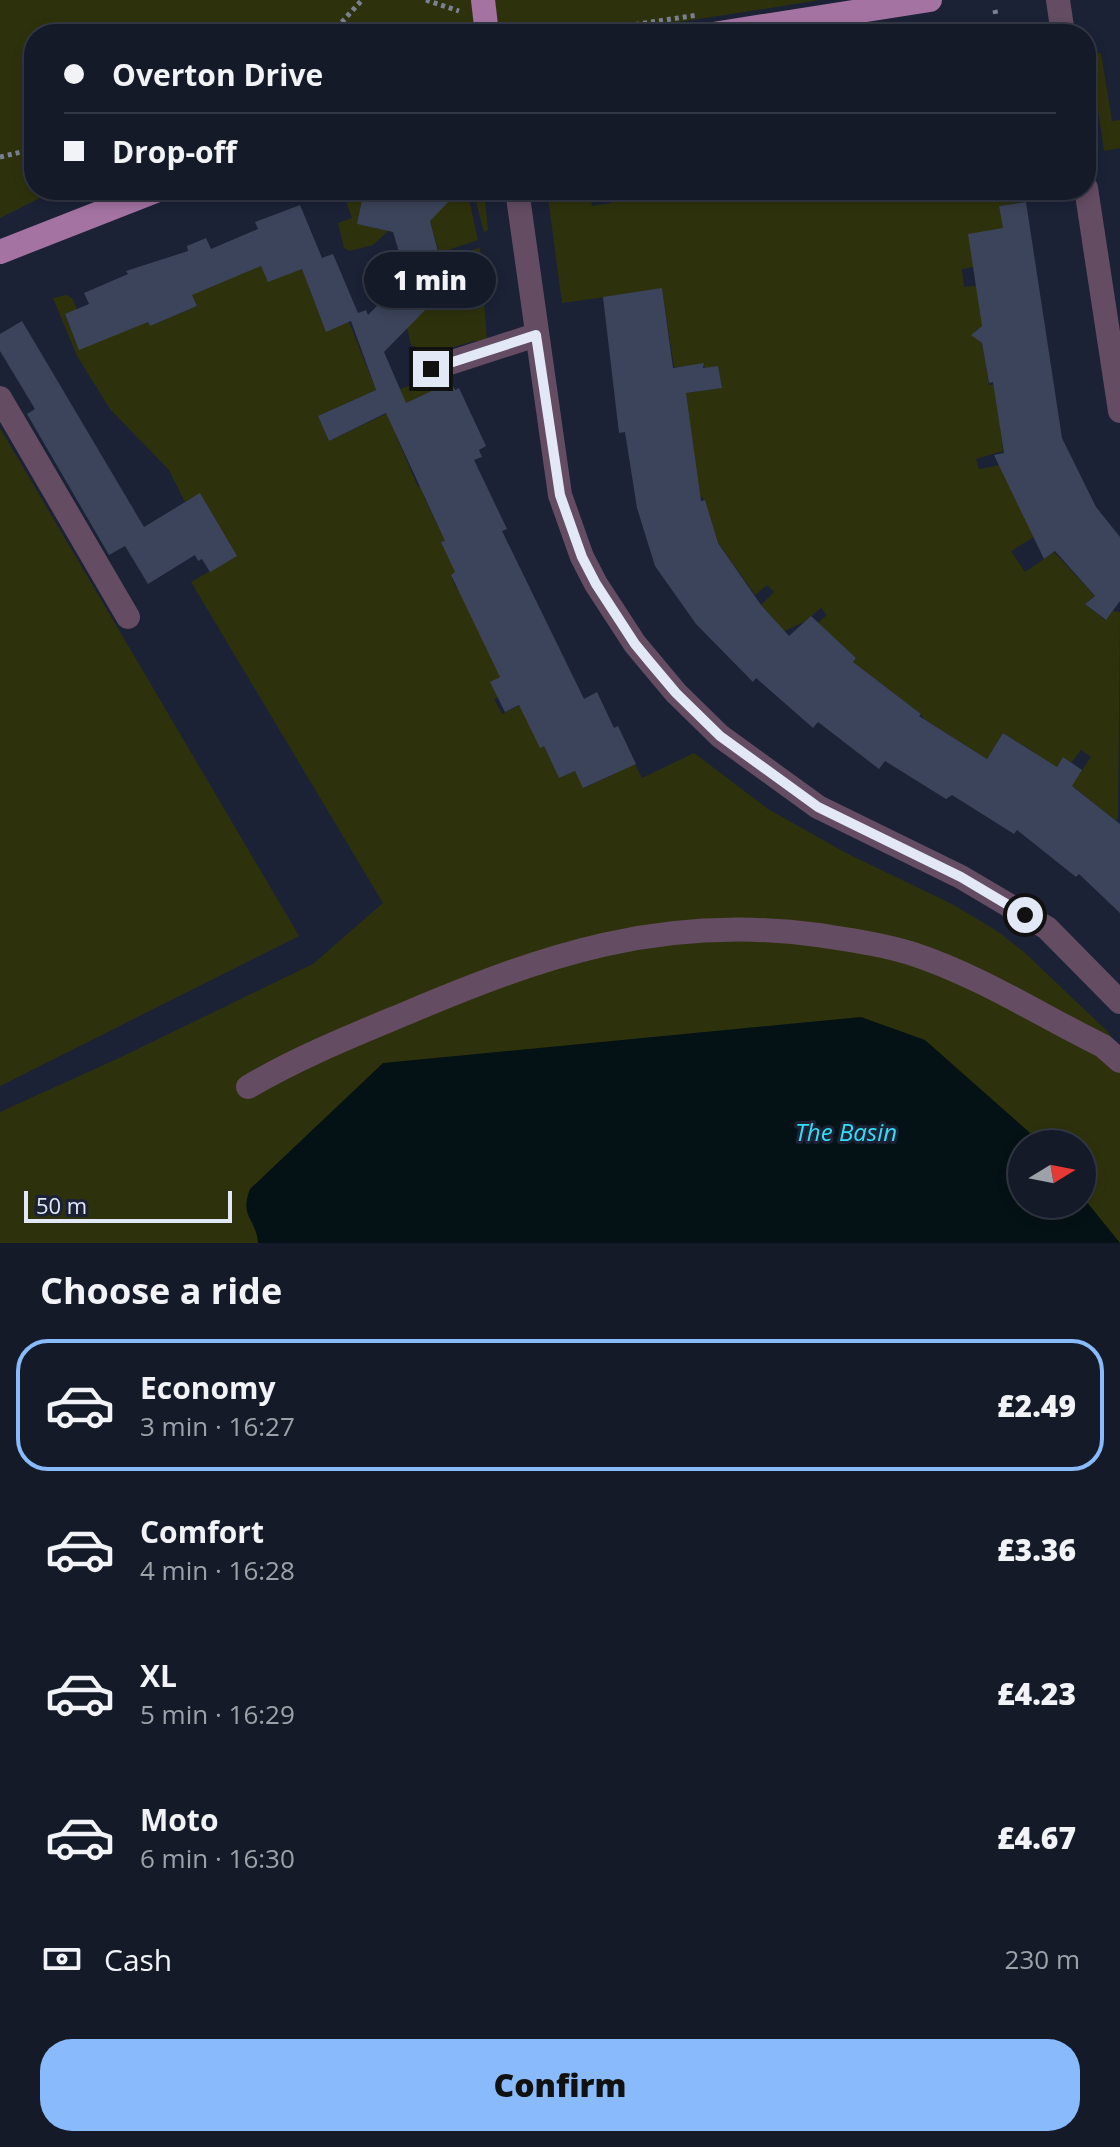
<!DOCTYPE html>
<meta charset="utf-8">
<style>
body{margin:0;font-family:"Open Sans",sans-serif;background:#212734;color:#f1f3f6;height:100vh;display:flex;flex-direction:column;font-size:30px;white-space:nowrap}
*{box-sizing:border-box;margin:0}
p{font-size:26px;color:#9da1a8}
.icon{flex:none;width:44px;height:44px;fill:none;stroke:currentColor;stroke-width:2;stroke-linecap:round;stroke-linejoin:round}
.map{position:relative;height:1243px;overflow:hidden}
.panel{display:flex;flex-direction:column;background:#141a28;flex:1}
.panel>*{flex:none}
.hud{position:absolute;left:24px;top:24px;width:1072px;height:176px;border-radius:32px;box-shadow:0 4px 12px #0003,0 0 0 2px #333845;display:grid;align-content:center;height:176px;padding:0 40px;background:#141a28}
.needle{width:52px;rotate:80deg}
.controls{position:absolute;left:1008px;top:1130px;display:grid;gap:16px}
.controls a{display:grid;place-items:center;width:88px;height:88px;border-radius:50%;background:#141a28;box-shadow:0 4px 12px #0003,0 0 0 2px #333845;font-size:40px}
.scale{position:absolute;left:24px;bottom:20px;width:208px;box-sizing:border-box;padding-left:8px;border:4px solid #e3e8f6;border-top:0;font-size:22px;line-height:28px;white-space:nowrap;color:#e3e8f6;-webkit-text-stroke:6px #1b2236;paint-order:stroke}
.end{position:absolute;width:36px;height:36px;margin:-18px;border:10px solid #e3e8f6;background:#111;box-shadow:0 0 0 4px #111}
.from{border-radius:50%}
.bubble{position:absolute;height:56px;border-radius:28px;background:#141a28;box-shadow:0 4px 12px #0003,0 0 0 2px #333845;font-size:26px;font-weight:800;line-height:56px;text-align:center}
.hud b{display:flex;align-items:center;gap:28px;height:76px;font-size:30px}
.hud b+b{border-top:2px solid #333845}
.hud i{width:20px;height:20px;background:#f1f3f6}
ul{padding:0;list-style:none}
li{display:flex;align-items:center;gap:24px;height:132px;margin:0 16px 12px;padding:0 24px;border:4px solid transparent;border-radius:32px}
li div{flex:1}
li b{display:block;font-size:30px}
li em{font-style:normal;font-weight:800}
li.active{border-color:#89bafc}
li>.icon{width:72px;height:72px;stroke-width:1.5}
h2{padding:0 40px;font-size:36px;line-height:96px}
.pay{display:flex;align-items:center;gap:20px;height:88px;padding:0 40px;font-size:30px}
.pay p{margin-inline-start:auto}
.primary-button{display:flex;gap:16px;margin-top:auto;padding:16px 40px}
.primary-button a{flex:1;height:92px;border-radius:32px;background:#89bafc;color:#111;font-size:32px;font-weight:800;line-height:92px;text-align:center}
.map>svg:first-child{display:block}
.green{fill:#2e320c;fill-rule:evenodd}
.water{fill:#051215}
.building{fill:#3c445b}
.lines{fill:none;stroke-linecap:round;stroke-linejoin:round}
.path{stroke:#7b8192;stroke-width:5;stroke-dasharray:4 4;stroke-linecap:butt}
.minor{stroke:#644c63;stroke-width:24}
.major{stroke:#a473a2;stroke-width:24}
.route{stroke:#e3e8f6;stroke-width:10}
.labels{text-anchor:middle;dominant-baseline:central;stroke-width:6;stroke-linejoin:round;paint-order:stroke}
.water-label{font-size:24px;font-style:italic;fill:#30e0f6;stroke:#1b2236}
</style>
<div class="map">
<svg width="1120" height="1243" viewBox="0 0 1120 1243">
<rect width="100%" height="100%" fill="#1b2236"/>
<path class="green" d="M0 0H820L604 34H34V190H56L0 218Z
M1101 53 1112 121 1120 120V148L1104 151 1090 54Z
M342 190H364L357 224 388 231 373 245 350 251 344 248 338 223 352 218Z
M453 190H467L478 240 439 253 430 221Z
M473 190H484L488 230 484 232Z
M547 190H573L574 196 590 193 592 206 611 203V198L628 195 627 190H1060L1061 195 999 206 1003 225 1026 222 973 267 962 269 964 287 980 285 982 326 975 331 977 339 982 343 989 385H996L1003 451 976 459 979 469 1022 461 1051 526 1011 551 1025 572 1054 552 1092 593 1094 596 1085 604 1105 620 1113 611 1120 612 1118 819 1115 820 1074 787 1069 789 1091 757 1081 750 1071 763 1063 757 1050 777 1031 750 1003 733 987 759 924 719 921 714 853 662 856 658 830 634 814 626 827 615 821 608 804 622 780 633 767 628 775 620 761 605 774 592 767 585 755 595 715 538 705 500 700 496 681 394 721 388 718 366 705 368 704 365 674 367 662 289 562 303Z
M480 247 487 341H473L433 354 411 345 407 328 433 302 478 273 449 265 450 260Z
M253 265 302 269 326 331 349 322 376 390 318 416 329 441 386 414 400 389 445 374 449 383 397 408 395 433 418 487 447 474 424 497 445 541 442 542 482 560 451 575 456 588 461 586 503 675 491 682 498 697 494 699 502 714 541 695 544 746 559 778 575 771 584 788 635 764 642 778 694 753 768 809 846 853 952 904 997 931 1024 952 1107 1031 1120 1048V1243H0V1112L119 1058 313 964 383 903 191 582 236 556 200 494 185 502 169 470 110 409 77 356 53 298 66 295 72 298 77 309 65 315 79 349 138 299 150 326 197 306 190 290 209 288ZM1022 1144H1082V1204H1022Z
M384 272 402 280 380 302 361 277Z
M0 428 299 936 0 1086Z"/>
<path class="water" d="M861 1017 925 1040 1029 1132 1039 1144H1022V1204H1082V1196L1120 1243H258C256 1218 239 1217 250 1189L383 1063Z"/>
<path class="building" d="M364 190 402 196 407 190H460L430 221 441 263 479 272 470 310 433 302 384 352 406 403 451 382 455 390 459 388 486 446 479 450 482 457 474 460 507 529 502 531 584 699 597 692 614 728 618 726 636 764 583 788 575 771 559 778 544 746 540 748 519 705 505 712 490 682 500 677 451 575 455 572 441 542 445 541 386 413 329 441 318 416 376 390 351 321 326 332 302 269 268 282 261 266 192 295 197 306 150 326 148 322 79 350 65 314 89 304 84 293 128 274 126 271 188 251 187 246 206 238 211 249 258 229 255 222 300 205 322 258 333 254 358 313 366 310 368 315 406 276 393 232 357 224Z
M1026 202 1062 438 1096 507 1120 537V601L1106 620 1085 604 1095 596 1055 551 1044 559 994 455 1004 453 993 382 989 383 982 343 971 335 982 326 968 234 1003 228 999 206Z
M662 288 673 368 704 363 703 368 718 366 722 388 686 393 701 501 705 500 718 543 761 605 789 636 811 616 856 658 853 662 921 714 919 716 987 759 1003 733 1057 767 1063 757 1082 770 1072 786 1120 824V913L1079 874 1076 877 1017 830 1014 834 952 795 946 799 885 761 879 769 818 722 813 728 756 678 753 682 696 624 655 566 637 508 625 432 619 433 603 297Z
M22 321 144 527 200 493 237 556 210 572 202 559 198 561 195 555 148 584 125 546 109 555 27 414 35 409 0 351V334Z"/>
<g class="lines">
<path class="path" d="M426 0 459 11
M995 10 996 16
M331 34 362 0
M572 34 698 15
M0 157 34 149"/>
<path class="minor" d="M1058 0 1063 34
M1086 188 1120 411
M517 190 560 495 582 557 596 584 635 644 676 693 720 736 818 807 961 877 1047 928 1120 1002
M431 369 536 335
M0 398 128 617
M248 1087C297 1058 349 1037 402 1015 543 955 662 914 818 935 850 940 881 944 913 954 980 976 1040 1015 1103 1046L1120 1061"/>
<path class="major" d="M483 0 487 34
M713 34 930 0
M0 252 158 190"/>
</g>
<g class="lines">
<path class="route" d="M431 369 536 335 560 495 582 557 596 584 635 644 649 661 676 693 720 736 818 807 961 877 1025 915"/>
</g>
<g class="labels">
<g class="water-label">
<text x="846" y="1131">The Basin</text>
</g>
</g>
</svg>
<div class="controls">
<a><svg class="needle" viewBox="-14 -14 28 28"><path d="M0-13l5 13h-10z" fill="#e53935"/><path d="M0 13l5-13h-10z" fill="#9da1a8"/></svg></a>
</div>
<div class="scale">50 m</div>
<i class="end from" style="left:1025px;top:915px"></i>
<i class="end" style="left:431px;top:369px"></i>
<div class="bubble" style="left:364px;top:252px;width:132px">1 min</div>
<div class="hud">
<b><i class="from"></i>Overton Drive</b>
<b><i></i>Drop-off</b>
</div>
</div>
<section class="panel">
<h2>Choose a ride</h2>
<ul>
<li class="active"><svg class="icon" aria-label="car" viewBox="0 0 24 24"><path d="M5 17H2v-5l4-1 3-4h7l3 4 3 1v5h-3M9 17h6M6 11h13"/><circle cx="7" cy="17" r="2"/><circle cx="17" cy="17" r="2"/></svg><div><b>Economy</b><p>3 min · 16:27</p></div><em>£2.49</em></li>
<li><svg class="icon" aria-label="car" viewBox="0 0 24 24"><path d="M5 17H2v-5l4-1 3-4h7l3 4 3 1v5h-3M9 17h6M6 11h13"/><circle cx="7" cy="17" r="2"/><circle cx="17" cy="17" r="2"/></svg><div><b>Comfort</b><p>4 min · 16:28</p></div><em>£3.36</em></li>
<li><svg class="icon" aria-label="car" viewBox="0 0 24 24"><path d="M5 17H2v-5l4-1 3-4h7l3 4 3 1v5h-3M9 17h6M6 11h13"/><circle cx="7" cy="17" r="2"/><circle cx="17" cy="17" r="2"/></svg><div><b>XL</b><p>5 min · 16:29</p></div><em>£4.23</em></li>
<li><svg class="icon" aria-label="car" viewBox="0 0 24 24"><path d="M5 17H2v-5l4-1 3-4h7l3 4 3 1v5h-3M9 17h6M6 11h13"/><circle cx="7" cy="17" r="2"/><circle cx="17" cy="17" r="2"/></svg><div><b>Moto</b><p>6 min · 16:30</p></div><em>£4.67</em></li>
</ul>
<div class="pay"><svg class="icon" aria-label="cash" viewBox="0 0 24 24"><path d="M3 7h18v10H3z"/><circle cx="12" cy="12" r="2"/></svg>Cash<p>230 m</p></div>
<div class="primary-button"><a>Confirm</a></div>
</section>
